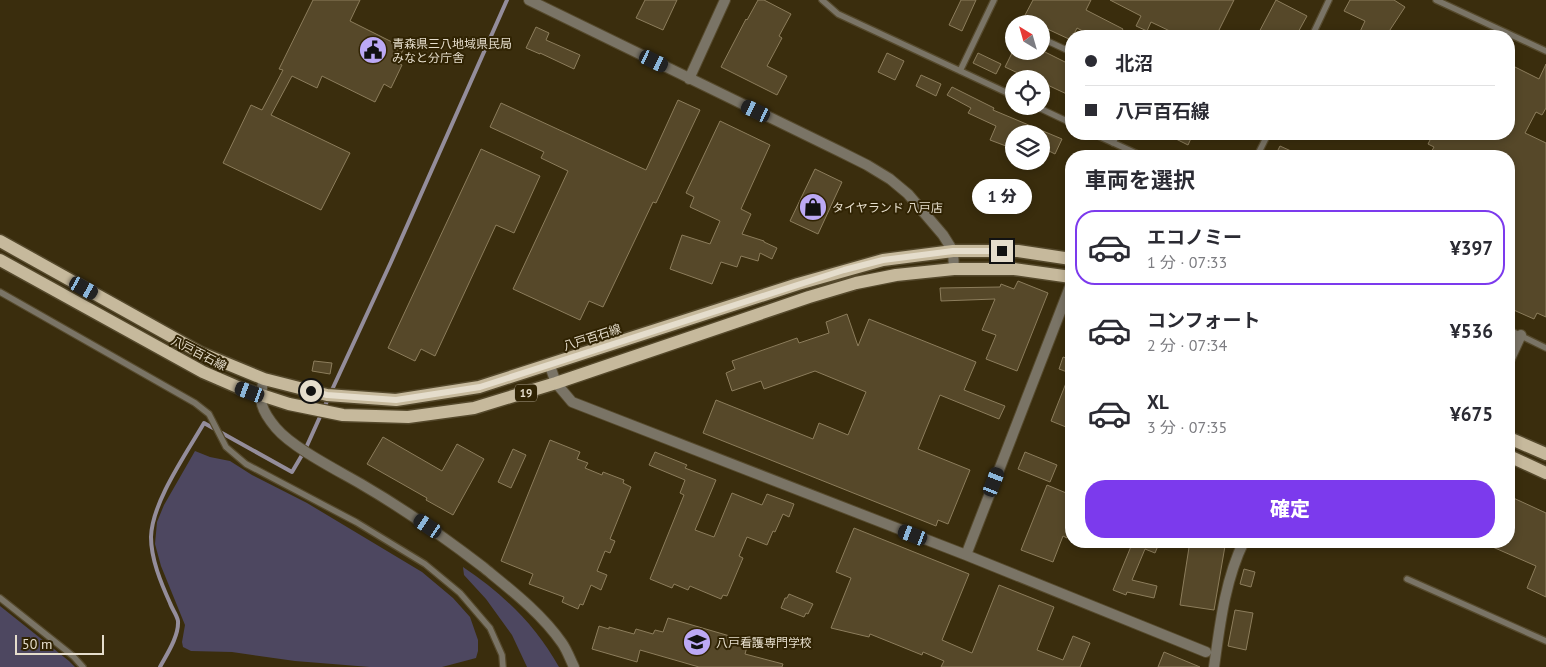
<!DOCTYPE html>
<html lang="ja">
<meta charset="utf-8">
<style>
body{margin:0;font-family:"PT Sans","Noto Sans JP",sans-serif;background:#f2f2f3;color:#2b2b33;height:100vh;display:flex;flex-direction:column;font-size:19px;white-space:nowrap}
*{box-sizing:border-box;margin:0}
p{font-size:16px;color:#7c7c81}
.icon{flex:none;width:28px;height:28px;fill:none;stroke:currentColor;stroke-width:2;stroke-linecap:round;stroke-linejoin:round}
.map{position:relative;flex:1;overflow:hidden}
.details{position:absolute;left:1065px;top:150px;width:450px;height:398px;display:flex;flex-direction:column;background:#fff;border-radius:20px;box-shadow:0 2px 8px #0003}
.details>*{flex:none}
.hud{position:absolute;left:1065px;top:30px;width:450px;height:110px;border-radius:20px;box-shadow:0 2px 8px #0003;display:grid;align-content:center;height:110px;padding:0 20px;background:#fff}
.needle{width:32px;rotate:323deg}
.controls{position:absolute;left:1005px;top:15px;display:grid;gap:10px}
.controls a{display:grid;place-items:center;width:45px;height:45px;border-radius:50%;background:#fff;box-shadow:0 2px 8px #0003;font-size:25px}
.scale{position:absolute;left:15px;bottom:12px;width:89px;box-sizing:border-box;padding-left:5px;border:2px solid #e5ddcc;border-top:0;font-size:14px;line-height:18px;white-space:nowrap;color:#e5ddcc;-webkit-text-stroke:4px #302303;paint-order:stroke}
.end{position:absolute;width:22px;height:22px;margin:-11px;border:6px solid #e5ddcc;background:#111;box-shadow:0 0 0 2px #111}
.from{border-radius:50%}
.bubble{position:absolute;height:35px;border-radius:18px;background:#fff;box-shadow:0 2px 8px #0003;font-size:16px;font-weight:800;line-height:35px;text-align:center}
.car{position:absolute;width:15px;height:30px;margin:-15px -8px;border-radius:6px;box-shadow:0 0 4px 1px #0007;background:linear-gradient(#222 24%,#8ab4d8 0 40%,#222 0 76%,#8ab4d8 0 86%,#222 0)}
.hud b{display:flex;align-items:center;gap:18px;height:48px;font-size:19px}
.hud b+b{border-top:1px solid #e1e1e2}
.hud i{width:12px;height:12px;background:#2b2b33}
ul{padding:0;list-style:none}
li{display:flex;align-items:center;gap:15px;height:75px;margin:0 10px 8px;padding:0 10px;border:2px solid transparent;border-radius:20px}
li div{flex:1}
li b{display:block;font-size:19px}
li em{font-style:normal;font-weight:800}
li.selected{border-color:#7c3aed}
li>.icon{width:45px;height:45px;stroke-width:1.5}
h2{padding:0 20px;font-size:22px;line-height:60px}
.button{display:flex;gap:10px;margin-top:auto;padding:10px 20px}
.button a{flex:1;height:58px;border-radius:20px;background:#7c3aed;color:#fff;font-size:20px;font-weight:800;line-height:58px;text-align:center}
.map>svg:first-child{display:block}
.green{fill:#4d4760}
.lines{fill:none;stroke-linecap:round;stroke-linejoin:round}
.stream{stroke:#948d9b;stroke-width:4}
.building{fill:#564829;stroke:#8c7d5c}
.service-casing{stroke:#55492c;stroke-width:8}
.minor-casing{stroke:#55492c;stroke-width:12}
.tertiary-casing{stroke:#55492c;stroke-width:12}
.primary-casing{stroke:#55492c;stroke-width:15}
.service{stroke:#7a7466;stroke-width:5.5}
.minor{stroke:#7a7466;stroke-width:10}
.tertiary{stroke:#7a7466;stroke-width:10}
.primary{stroke:#c6b99c;stroke-width:12}
.route{stroke:#e5ddcc;stroke-width:6}
.labels{text-anchor:middle;dominant-baseline:central;stroke-width:4;stroke-linejoin:round;paint-order:stroke}
.shield{fill:#302303;stroke:#afa590;stroke-width:1}
.shield-label{font-size:11px;font-weight:bold;fill:#e5ddcc}
.poi-label{font-size:12px;fill:#e5ddcc;stroke:#302303;text-anchor:start}
.street-label{font-size:12px;fill:#e5ddcc;stroke:#302303}
</style>
<div class="map">
<svg width="1546" height="667" viewBox="0 0 1546 667">
<rect width="100%" height="100%" fill="#3a2d0d"/>
<path class="green" d="M195 451 210 457 230 461 252 475 307 503 422 572 453 598 470 617 478 640V651L476 658 442 667H370L295 661 232 652 191 651 183 647 182 642 185 625 161 566 155 544 157 522 164 505Z
M463 567C503 594 535 624 559 667H527L512 635 486 599 464 575Z
M0 606 69 661 75 667H0Z"/>
<g class="lines">
<path class="stream" d="M331 392 391 262 507 0
M160 667C167 654 179 636 178 621 177 615 172 609 170 603 161 583 151 559 151 537 152 502 186 454 204 423L292 472 305 450 328 399"/>
</g>
<path class="building" d="M313 0H360L350 21 404 48 397 62 402 65 391 88 384 84 375 102 322 76 317 88 292 76 271 115 350 153 321 210 223 163 251 105 262 110 283 70 279 69Z
M645 0H677L663 30 636 18Z
M758 0H764L791 14 779 36 782 38 767 66 787 76 777 95 721 67 746 19 747 20Z
M961 0H976L962 31 949 25Z
M1033 0H1091L1086 10 1123 29 1119 36H1092L1077 28 1071 40 1041 26V24H1038L1024 17Z
M1110 0H1234L1216 36H1172L1174 33 1151 22 1147 31 1136 26 1141 16Z
M1276 0 1307 16 1296 36H1257Z
M1350 0H1394L1405 7 1386 36H1358L1365 21 1344 11Z
M536 27 549 33 546 40 580 55 574 69 540 53V54L526 48Z
M1013 51H1043L1071 65V96L1041 82V79H1017L1020 74 1005 67Z
M887 53 904 61 895 80 878 72Z
M978 53 1001 64 996 74 973 63Z
M1509 64 1539 79 1546 64V108L1542 115 1536 112 1525 133 1546 143V317L1537 313 1534 319 1509 308V156H1429L1434 147 1428 144 1433 134H1509Z
M921 75 941 84 936 96 916 86Z
M952 87 994 108 993 110 1062 139 1055 154 1041 147V134H1014V149L990 140 996 126 968 113 971 108 947 95Z
M678 100 700 110 656 203 653 202 603 307 589 301 580 320 513 289 568 171 541 158 544 152 490 127 501 103 646 170Z
M720 121 770 145 741 209 751 214 742 234 764 241V242L777 248 772 259 760 253 758 261 741 256 737 267 721 262 712 284 670 269 682 235 710 244 720 221 690 207 694 197 686 193Z
M1166 134H1193L1188 145Z
M1280 146 1302 156H1275Z
M481 149 540 176 514 233 496 225 435 356 421 349 415 361 388 348Z
M815 169 842 182 818 234 790 221Z
M1018 281 1048 293 1017 371 986 359 996 335 982 330 995 299 941 301 940 288 1000 287 1001 284 1014 289Z
M847 314 858 346 869 319 976 362 964 390 1005 406 999 419 940 395 918 449 970 470 948 524 938 520 936 526 703 433 716 400 813 439 819 423 848 435 866 392 815 371 764 389 761 381 732 391 726 373 735 369 732 361 797 338 799 343 829 333 826 322Z
M1063 357 1071 360V429L1051 421 1070 373 1059 369Z
M314 361 332 363 330 374 312 371Z
M383 437 442 471 457 444 484 459 453 515 426 500 427 498 367 464Z
M550 440 580 452 577 459 588 463 585 468 602 475 603 472 624 480 623 483 631 487 610 539 615 541 610 553 605 551 597 571 607 575 601 590 591 585 583 605 580 604 578 609 562 602 564 597 529 584 533 574 501 561Z
M513 449 526 455 511 488 498 482Z
M655 452 687 465 685 468 716 480 695 530 714 537 732 493 762 505 767 494 794 504 789 517 783 514 775 532 773 531 767 545 747 537 739 556 743 558 727 596 723 595 721 599 690 586 688 590 674 584 672 588 650 579 684 495 680 493 685 480 649 465Z
M1025 452 1057 465 1050 482 1018 469Z
M1047 485 1071 495V529L1067 538 1063 536 1053 562 1021 550Z
M1509 496 1546 513V597L1527 588 1536 566 1479 541H1509Z
M854 528 969 574 942 640 972 653 999 585 1054 607 1037 650 1063 660 1073 636 1090 643 1080 667H941L944 661 923 652 922 655 870 634 869 637 831 628 851 578 836 572Z
M1127 541H1160L1155 553 1145 549 1132 580 1157 586 1154 598 1127 592 1126 595 1113 590 1132 544Z
M1190 541H1224L1222 545 1225 546 1214 610 1180 605Z
M1244 569 1255 572 1251 587 1240 584Z
M789 594 813 604 808 614 806 613 804 617 781 608 785 598H787Z
M1235 610 1253 613 1246 650 1228 646Z
M668 618 740 639V641L748 643 745 654 783 664 782 667H699L640 650 637 662 592 649 599 626 609 629V627L634 634 636 629 653 634 655 630 663 632Z
M1164 652 1200 667H1158Z"/>
<g class="lines">
<defs>
<path id="service" d="M822 0 838 14 1014 96
M1436 0 1546 51
M1312 36 1329 0
M1041 38 1071 52
M960 71 994 0
M1035 106 1071 123
M1094 134 1142 156
M1113 143 1117 134
M1257 156 1268 134
M0 292 195 403 209 414 226 447 246 464 356 522 425 564 460 593 490 628 502 655 503 667
M1509 330 1546 348
M1407 579 1546 641
M0 598 73 656 83 667"/>
<path id="minor" d="M1509 361 1521 335
M550 366 556 383 572 402 966 555 1206 652
M966 555 1071 284
M1214 667C1220 624 1225 580 1244 541"/>
<path id="tertiary" d="M529 0 841 152 867 165 890 179 908 194 943 235 953 251 954 269
M689 79 725 0
M264 379C258 401 261 410 276 428 293 448 337 470 361 484 404 509 444 537 483 567 511 590 541 613 562 643 567 650 570 659 574 667"/>
<path id="primary" d="M0 241 201 353 264 379 327 395 396 400 479 387 798 284 883 260 953 251H1018L1071 259
M0 260 203 372 240 388 289 404 343 415 408 417 474 408 556 383 809 297 856 283 896 275 954 269H1014L1071 277
M1509 438 1546 454
M1509 456 1546 473"/>
</defs>
<use href="#service" class="service-casing"/>
<use href="#minor" class="minor-casing"/>
<use href="#tertiary" class="tertiary-casing"/>
<use href="#primary" class="primary-casing"/>
<use href="#service" class="service"/>
<use href="#minor" class="minor"/>
<use href="#tertiary" class="tertiary"/>
<use href="#primary" class="primary"/>
</g>
<g class="lines">
<path class="route" d="M311 391 327 395 396 400 480 387 844 270 883 260 953 251H1002"/>
</g>
<defs>
<symbol id="civic-disc" viewBox="-11 -11 22 22"><circle r="9.5" fill="#bca9f5" stroke="#302303"/><path d="M-.6-6.5H3V-4.5H.6V-3L4-1V1h2V6H-6V1h2V-1L-.6-3ZM-1.2 2.5V6h2.4V2.5Z" fill="#111"/></symbol>
<symbol id="shop-disc" viewBox="-11 -11 22 22"><circle r="9.5" fill="#bca9f5" stroke="#302303"/><path d="M-5-2.5h2.3a2.7 3.5 0 0 1 5.4 0H5L5.5 6h-11ZM-1.5-2.5h3a1.5 2.3 0 0 0-3 0Z" fill="#111"/></symbol>
<symbol id="university-disc" viewBox="-11 -11 22 22"><circle r="9.5" fill="#bca9f5" stroke="#302303"/><path d="M0-5L7-2L0 1L-7-2ZM-4 1L0 2.5L4 1V4Q0 6-4 4Z" fill="#111"/></symbol>
</defs>
<g fill-rule="evenodd">
<use href="#civic-disc" x="357" y="34" width="32" height="32"/>
<use href="#shop-disc" x="797" y="191" width="32" height="32"/>
<use href="#university-disc" x="681" y="626" width="32" height="32"/>
</g>
<g class="labels">
<rect class="shield" x="515" y="384.5" width="22" height="17" rx="4"/>
<g class="shield-label">
<text x="526" y="393">19</text>
</g>
<g class="poi-label">
<text x="392" y="43">青森県三八地域県民局<tspan x="392" dy="14">みなと分庁舎</tspan></text>
<text x="832" y="207">タイヤランド 八戸店</text>
<text x="716" y="642">八戸看護専門学校</text>
</g>
<g class="street-label">
<text transform="translate(592 337) rotate(-18)">八戸百石線</text>
<text transform="translate(199 353) rotate(27)">八戸百石線</text>
</g>
</g>
</svg>
<div class="controls">
<a><svg class="needle" viewBox="-14 -14 28 28"><path d="M0-13l5 13h-10z" fill="#e53935"/><path d="M0 13l5-13h-10z" fill="#7c7c81"/></svg></a>
<a><svg class="icon" aria-label="locate" viewBox="0 0 24 24"><circle cx="12" cy="12" r="6"/><path d="M12 2v4M12 18v4M2 12h4M18 12h4"/></svg></a>
<a><svg class="icon" aria-label="layers" viewBox="0 0 24 24"><path d="M12 4l9 5-9 5-9-5zM3 14l9 5 9-5"/></svg></a>
</div>
<div class="scale">50 m</div>
<i class="end from" style="left:311px;top:391px"></i>
<i class="end" style="left:1002px;top:251px"></i>
<div class="bubble" style="left:972px;top:179px;width:60px">1 分</div>
<i class="car" style="left:654px;top:61px;rotate:116deg"></i>
<i class="car" style="left:756px;top:111px;rotate:296deg"></i>
<i class="car" style="left:84px;top:288px;rotate:119deg"></i>
<i class="car" style="left:250px;top:392px;rotate:290deg"></i>
<i class="car" style="left:994px;top:482px;rotate:21deg"></i>
<i class="car" style="left:428px;top:526px;rotate:304deg"></i>
<i class="car" style="left:913px;top:535px;rotate:291deg"></i>
<div class="hud">
<b><i class="from"></i>北沼</b>
<b><i></i>八戸百石線</b>
</div>
<section class="details">
<h2>車両を選択</h2>
<ul>
<li class="selected"><svg class="icon" aria-label="car" viewBox="0 0 24 24"><path d="M5 17H2v-5l4-1 3-4h7l3 4 3 1v5h-3M9 17h6M6 11h13"/><circle cx="7" cy="17" r="2"/><circle cx="17" cy="17" r="2"/></svg><div><b>エコノミー</b><p>1 分 · 07:33</p></div><em>¥397</em></li>
<li><svg class="icon" aria-label="car" viewBox="0 0 24 24"><path d="M5 17H2v-5l4-1 3-4h7l3 4 3 1v5h-3M9 17h6M6 11h13"/><circle cx="7" cy="17" r="2"/><circle cx="17" cy="17" r="2"/></svg><div><b>コンフォート</b><p>2 分 · 07:34</p></div><em>¥536</em></li>
<li><svg class="icon" aria-label="car" viewBox="0 0 24 24"><path d="M5 17H2v-5l4-1 3-4h7l3 4 3 1v5h-3M9 17h6M6 11h13"/><circle cx="7" cy="17" r="2"/><circle cx="17" cy="17" r="2"/></svg><div><b>XL</b><p>3 分 · 07:35</p></div><em>¥675</em></li>
</ul>
<div class="button"><a>確定</a></div>
</section>
</div>
